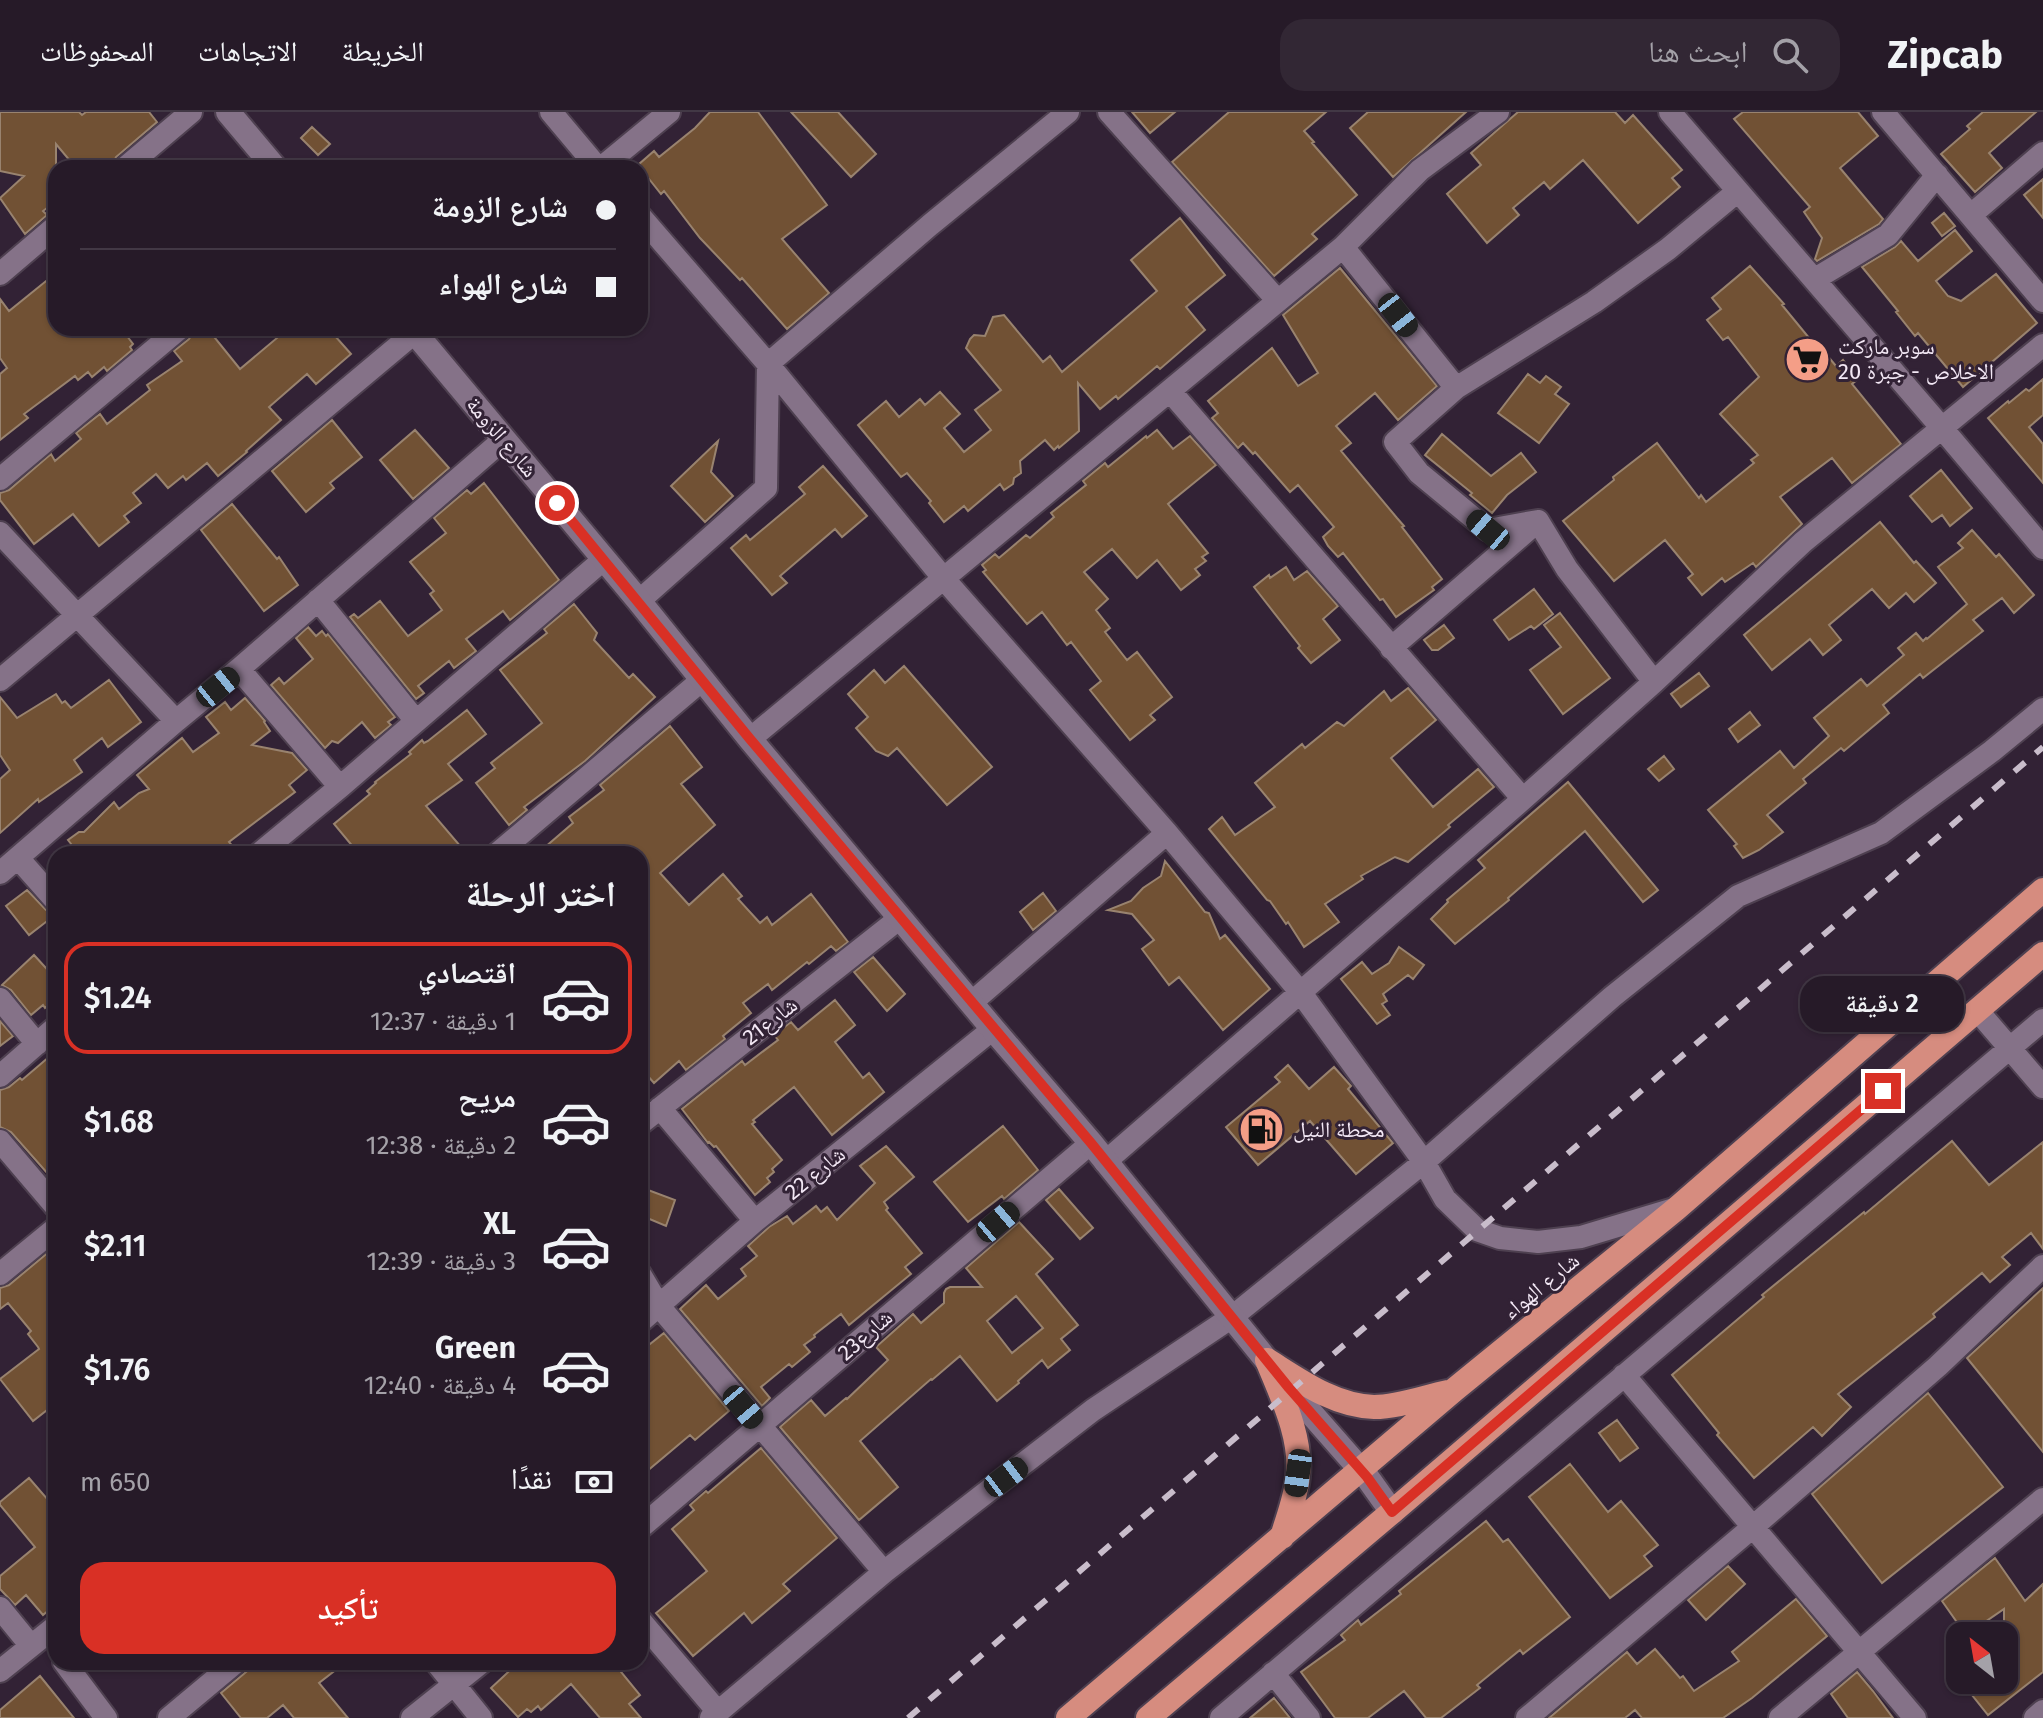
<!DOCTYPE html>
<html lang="ar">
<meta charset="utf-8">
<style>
body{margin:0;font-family:"Fira Sans","Noto Naskh Arabic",sans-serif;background:#322734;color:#f1f3f6;direction:rtl;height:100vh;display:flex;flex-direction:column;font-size:30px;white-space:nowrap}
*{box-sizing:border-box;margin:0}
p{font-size:26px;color:#a4a1a8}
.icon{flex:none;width:44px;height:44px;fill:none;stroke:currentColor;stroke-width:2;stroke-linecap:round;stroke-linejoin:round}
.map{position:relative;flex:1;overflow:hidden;direction:ltr}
.sheet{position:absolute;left:48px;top:734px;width:600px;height:824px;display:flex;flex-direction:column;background:#261a28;border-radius:24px;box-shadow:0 2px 6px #0004,0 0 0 2px #423845;direction:rtl}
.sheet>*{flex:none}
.guide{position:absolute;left:48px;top:48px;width:600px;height:176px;border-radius:24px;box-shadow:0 2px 6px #0004,0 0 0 2px #423845;direction:rtl;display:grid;align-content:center;height:176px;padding:0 32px;background:#261a28}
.needle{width:52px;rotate:329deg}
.buttons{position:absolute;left:1946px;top:1510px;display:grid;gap:16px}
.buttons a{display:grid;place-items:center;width:72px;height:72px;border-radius:16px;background:#261a28;box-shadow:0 2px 6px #0004,0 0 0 2px #423845;font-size:40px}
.end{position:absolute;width:36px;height:36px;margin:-18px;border:10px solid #d93025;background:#fff;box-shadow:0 0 0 4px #fff}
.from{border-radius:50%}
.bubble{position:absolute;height:56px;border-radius:24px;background:#261a28;box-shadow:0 2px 6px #0004,0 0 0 2px #423845;font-size:26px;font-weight:600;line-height:56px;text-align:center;direction:rtl}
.car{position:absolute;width:24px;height:48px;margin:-24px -12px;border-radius:10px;box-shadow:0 0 6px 2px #0007;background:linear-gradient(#222 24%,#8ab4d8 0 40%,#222 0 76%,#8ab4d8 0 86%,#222 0)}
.guide b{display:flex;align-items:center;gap:28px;height:76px;font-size:30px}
.guide b+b{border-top:2px solid #423845}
.guide i{width:20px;height:20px;background:#f1f3f6}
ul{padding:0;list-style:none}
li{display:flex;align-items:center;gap:24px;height:112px;margin:0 16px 12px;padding:0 16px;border:4px solid transparent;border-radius:24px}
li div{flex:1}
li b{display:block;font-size:30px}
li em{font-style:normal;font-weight:600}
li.selected{border-color:#d93025}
li>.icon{width:72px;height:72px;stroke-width:1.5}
h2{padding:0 32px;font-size:36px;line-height:96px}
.pay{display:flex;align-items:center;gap:20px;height:88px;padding:0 32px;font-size:30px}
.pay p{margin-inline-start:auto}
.button{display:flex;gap:16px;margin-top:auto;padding:16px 32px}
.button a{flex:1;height:92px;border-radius:24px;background:#d93025;color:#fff;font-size:32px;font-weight:600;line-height:92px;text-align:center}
header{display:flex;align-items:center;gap:48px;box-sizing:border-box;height:112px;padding:0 40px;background:#261a28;border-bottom:2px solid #423845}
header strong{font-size:38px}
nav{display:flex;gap:44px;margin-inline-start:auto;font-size:28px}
.search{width:560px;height:72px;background:#322734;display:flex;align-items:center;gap:20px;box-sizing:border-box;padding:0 28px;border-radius:24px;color:#a4a1a8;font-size:30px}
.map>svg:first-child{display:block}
.building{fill:#715134;stroke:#99836f;stroke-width:2;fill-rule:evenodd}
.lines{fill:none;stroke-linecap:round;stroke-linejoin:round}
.street-casing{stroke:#4e4050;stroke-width:26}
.secondary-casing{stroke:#4e4050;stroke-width:28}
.highway-casing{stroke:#4e4050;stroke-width:28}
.street{stroke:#857288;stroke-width:22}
.secondary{stroke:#857288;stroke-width:24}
.highway{stroke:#d68c7f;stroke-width:24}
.rail{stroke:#c9bdcb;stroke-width:6;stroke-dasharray:14 14;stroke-linecap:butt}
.route{stroke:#d93025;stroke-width:10}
.labels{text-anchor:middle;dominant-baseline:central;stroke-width:6;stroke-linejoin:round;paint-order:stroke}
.poi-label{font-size:22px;fill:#f3e8f5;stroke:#322235;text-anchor:start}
.street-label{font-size:22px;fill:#f3e8f5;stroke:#322235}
</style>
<header>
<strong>Zipcab</strong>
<div class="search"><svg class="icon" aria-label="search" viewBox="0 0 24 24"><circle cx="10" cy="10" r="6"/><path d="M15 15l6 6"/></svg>ابحث هنا</div>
<nav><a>الخريطة</a><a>الاتجاهات</a><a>المحفوظات</a></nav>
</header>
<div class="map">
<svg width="2043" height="1606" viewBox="0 0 2043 1606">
<rect width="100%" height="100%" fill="#322235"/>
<path class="building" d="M0 0H79L82 3 86 0H149L157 10 116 45 111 56H76L56 32V89L43 99 47 103 25 122 0 86 24 64 0 59Z
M710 0H758L827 93 782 127 829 181 787 217 742 166 740 168 700 126 664 79 661 82 638 53 654 39 659 45 695 16Z
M791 0H838L876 42 851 65Z
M1132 0H1175L1150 21Z
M1229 0H1326L1304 19 1314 30 1312 31 1357 83 1312 122 1317 127 1274 164 1172 50Z
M1368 0H1466L1393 65 1350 16Z
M1518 0H1615L1625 11 1633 3 1682 58 1672 66 1680 75 1638 111 1583 48 1550 77 1544 70 1513 96 1519 103 1487 131 1447 82 1481 53 1471 41Z
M1743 0H1858L1878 24 1840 56 1883 107 1879 112 1817 149 1815 147 1822 126 1804 100 1810 95 1734 7Z
M1983 0H2036L1989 41 2002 56 1975 80 1941 42 1970 17 1967 14Z
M312 15 330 32 318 43 301 26Z
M2043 67V106L2024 83Z
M1944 101 1955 114 1942 124 1932 111Z
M1180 106 1225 163 1186 195 1205 218 1160 257 1157 254 1118 287 1116 284 1100 297 1078 271 1079 319 1059 336 1058 334 1054 338 1045 328 1020 349 1021 361 1014 366 1013 372 1004 378 1000 372 968 399 964 394 944 410 929 391 931 389 907 361 901 365 858 313 886 289 899 305 920 287 925 293 940 280 960 302 944 316 964 340 991 318 975 298 1001 278 966 236 970 227 974 223 985 224 993 205 1004 203 1043 250 1050 244 1062 260 1157 179 1131 148Z
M1955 118 1972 139 1936 169 1948 184 1961 189 1996 162 2037 211 1963 275 1918 221 1915 224 1896 200 1898 199 1862 155 1895 135 1901 129 1918 149Z
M1750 154 1784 192 1782 193 1814 232 1816 230 1836 254 1843 248 1858 267 1852 272 1901 332 1852 371 1832 346 1780 385 1802 412 1756 455 1753 451 1725 470 1722 466 1702 483 1688 466 1693 462 1665 428 1614 469 1563 409 1614 368 1613 365 1657 331 1699 386 1701 383 1706 390 1754 351 1751 348 1758 343 1720 302 1759 265 1728 225 1723 228 1707 208 1721 197 1712 186Z
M1340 156 1437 274 1398 308 1375 281 1336 314 1351 331 1341 339 1397 406 1404 414 1402 415 1442 467 1432 475 1434 478 1396 505 1383 487 1380 488 1343 441 1338 445 1328 434 1323 425 1334 415 1298 373 1290 380 1255 340 1253 342 1243 331 1238 336 1212 306 1218 301 1208 289 1272 236 1298 274 1318 261 1283 203Z
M56 161V216H137L127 224 133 232 130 235 132 238 107 259 104 255 92 265 88 260 78 268 75 264 24 302 28 306 0 328V262L7 256 0 246V187L9 199Z
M196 216H207L240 257 277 226 268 216H328L351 242 316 272 307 262 269 295 281 308 246 339 247 340 218 364 207 351 186 368 183 364 168 376 156 362 133 381 141 391 124 404 129 410 99 434 73 402 34 432 0 388V381L9 378 51 342 55 349 81 327 76 321 100 302 107 312 150 278 147 273 182 249 174 239 189 227Z
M1528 262 1540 271 1546 264 1561 275 1555 282 1569 292 1539 331 1498 301Z
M2043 267V303L2029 315 2043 332V371L1988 306 2008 289 2009 291 2026 277 2029 279Z
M332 308 362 345 330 371 334 376 306 400 272 359Z
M415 318 449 356 413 387 380 348Z
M1157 318 1173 337 1190 324 1216 353 1168 392 1208 441 1202 445 1206 449 1195 457 1200 463 1181 478 1157 448 1137 466 1112 437 1084 460 1108 487 1096 498 1110 516 1105 520 1127 548 1137 540 1172 585 1150 603 1155 608 1130 628 1090 578 1101 569 1071 530 1067 533 1042 500 1027 512 983 460 986 458 982 453 995 442 999 446 1026 423 1030 426 1054 405 1051 401 1086 373 1083 369 1105 351 1108 355 1146 324 1147 326Z
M1442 322 1491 364 1521 341 1536 360 1507 383 1492 401 1470 383 1472 381 1425 343Z
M718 329 711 360 733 384 705 410 671 374Z
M823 354 867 404 842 425 835 417 780 464 787 471 772 483 731 436 746 423 750 428 805 382 799 375Z
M1941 358 1972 396 1950 414 1942 403 1932 410 1910 384Z
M484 371 559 468 510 508 503 499 466 527 476 539 454 556 449 549 418 574 424 581 416 587 350 505 354 502 358 506 380 489 408 524 442 498 430 482 434 479 410 450 446 421 434 406 467 378 471 382Z
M232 392 277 447 279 445 298 473 264 499 201 418Z
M1880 410 1914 451 1916 449 1936 471 1914 490 1906 481 1889 496 1872 477 1829 513 1841 528 1823 543 1810 527 1772 558 1744 523Z
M1972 418 1996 445 1999 442 2034 483 2014 501 2002 486 1973 508 1983 519 1923 566 1920 562 1883 593 1889 601 1844 639 1841 636 1803 667 1806 671 1767 703 1783 720 1759 738 1743 746 1734 734 1737 732 1708 698 1780 639 1794 656 1829 624 1814 606 1861 567 1867 574 1904 543 1898 536 1916 521 1923 529 1926 526 1927 527 1967 492 1938 455 1963 436 1958 431Z
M1286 455 1294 468 1307 459 1338 494 1323 507 1340 528 1311 551 1298 536 1300 534 1254 475 1269 463 1270 466Z
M1534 477 1553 502 1534 517 1531 514 1509 528 1494 508Z
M574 492 597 521 594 528 629 566 633 562 655 585 585 649 524 695 527 698 509 713 476 671 495 656 491 651 542 611 500 558 547 521 544 517Z
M1560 501 1610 566 1563 602 1530 558 1561 535 1544 513Z
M1444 513 1454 526 1438 538H1432L1424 528Z
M308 515 316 524 322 519 326 524 328 522 395 605 388 610 391 613 375 626 362 610 338 631 332 629 325 636 271 573 279 566 284 572 313 547 296 526Z
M904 554 992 655 947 693 897 636 888 644 876 639 856 616 868 605 848 582 874 558 885 571Z
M1699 561 1709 574 1681 595 1671 582Z
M109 568 141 610 108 635 102 626 74 648 82 660 39 690 38 687 0 721V667L10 658 0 643V585L17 606 56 582 62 591 65 589 71 596Z
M1408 576 1436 608 1391 646 1433 695 1478 657 1494 675 1448 713 1450 715 1408 750 1395 745 1361 764 1363 767 1325 792 1339 810 1304 835 1288 810 1286 812 1270 789 1267 788 1209 717 1222 705 1235 723 1275 695 1255 671 1302 632 1305 636 1337 610 1344 614 1384 579 1391 589Z
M245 586 265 609 264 610 270 619 252 633 292 641 307 658 289 673 295 680 229 730 239 742H79L68 728 79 720H84L114 690 119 697 139 681 149 677 137 663 182 626 193 640 219 621 206 605 225 590 231 598Z
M467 598 486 622 448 652 462 668 426 694 467 742H359L334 712 370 682 367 679 376 671 375 670 411 642 409 640 422 628 424 631 428 629Z
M1750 600 1760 613 1738 630 1729 617Z
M670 614 702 655 681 672 715 713 660 761 689 793 723 762 742 784 738 787 760 811 767 805 772 813 811 782 848 830 836 839 831 834 809 852 807 850 772 878 768 872 743 891 751 901 723 924 725 927 686 958 679 949 654 971 640 955V742H537L573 711 569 705 604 678 600 673Z
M1664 644 1674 657 1659 669 1648 657Z
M1568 670 1658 778 1643 790 1585 719 1508 786 1509 788 1455 832 1431 807 1448 790 1447 788 1485 756 1478 748Z
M1165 749 1205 800 1209 801 1220 827 1225 823 1270 877 1223 918 1179 865 1169 873 1142 837 1154 828 1132 802 1108 798 1131 789 1143 776 1161 764Z
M27 778 46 798 55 803 29 823 6 794Z
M1043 781 1056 799 1033 818 1020 800Z
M1399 835 1424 853 1413 867 1408 863 1383 882 1387 889 1382 892 1390 903 1377 912 1341 867 1362 850 1372 862 1389 851Z
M34 843 56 867V886L45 896 43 893 31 903 11 878 2 873Z
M873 845 905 882 887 899 854 860Z
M835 888 855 913 835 930 863 966 869 961 884 980 832 1023 794 975 753 1008 755 1010 752 1012 782 1048 772 1057 774 1060 767 1066 770 1070 755 1083 716 1034 714 1035 709 1030 708 1031 682 997 742 949 745 953 778 928 774 923 791 910 798 918Z
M0 909 13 924 0 934Z
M56 939V1071L11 1020 0 1015V978L9 975 20 966 22 968Z
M1288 953 1309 977 1334 955 1351 974 1348 977 1393 1031 1356 1062 1310 1009 1258 1053 1226 1015 1280 970 1275 965Z
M1003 1014 1038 1058 1004 1087 1002 1084 968 1110 934 1070Z
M1952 1029 1989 1073 2043 1030V1137L2031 1121 2002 1145 2010 1153 1990 1170 1982 1161 1933 1202 1935 1205 1838 1282 1851 1295 1822 1324 1813 1315 1754 1366 1717 1323 1719 1321 1672 1263 1764 1185 1762 1183 1826 1131 1864 1100 1865 1102Z
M886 1034 914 1065 884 1090 888 1096 886 1098 922 1141 905 1155 911 1162 849 1213 841 1202 814 1223 815 1225 804 1233 810 1240 792 1255 789 1252 761 1275 770 1286 762 1294 680 1197 706 1173 718 1187 746 1164 741 1157 757 1144 748 1134 769 1115 787 1104 793 1112 816 1094 821 1100 827 1095 837 1108 875 1071 860 1054Z
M640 1075 675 1088 666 1114 640 1103Z
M1059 1077 1093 1116 1080 1127 1046 1088Z
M1019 1110 1053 1147 1036 1162 1078 1213 1061 1227 1070 1238 1048 1256 1042 1248 1018 1269 1019 1271 997 1289 960 1244 932 1268 931 1267 860 1329 898 1375 859 1408 780 1315 811 1288 825 1304 846 1286 847 1287 888 1248 876 1235 913 1202 921 1211 944 1191V1181L946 1177 950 1175H982L966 1156ZM1016 1184 1043 1216 1012 1241 987 1209Z
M56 1134V1291L33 1309 0 1267 39 1237 38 1235 28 1222 31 1219 8 1191 0 1197V1176L9 1173Z
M2043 1176V1340L1967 1246Z
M664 1221 729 1299 695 1328 690 1323 640 1365V1240Z
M1928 1281 2003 1375 1882 1471 1812 1382Z
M1617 1308 1638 1336 1620 1349 1599 1321Z
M761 1336 837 1426 783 1472 790 1479 752 1511 744 1501 693 1544 656 1501 707 1459 672 1417 694 1398 690 1393 706 1379 708 1381Z
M1570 1352 1608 1400 1621 1389 1658 1433 1644 1444 1652 1454 1610 1486 1529 1385Z
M29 1366 56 1397V1492L43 1503 26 1483 15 1493 0 1477V1464L35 1435 0 1393V1390Z
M1486 1409 1503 1430 1508 1427 1570 1505 1523 1542 1520 1538 1477 1573 1480 1576 1441 1606H1426L1404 1579 1368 1606H1335L1301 1560 1345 1528 1341 1523 1358 1508 1361 1513 1401 1482 1399 1479Z
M1995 1446 2025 1489 2043 1472V1560L1988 1603 1960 1568H2004V1497L1966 1523 1942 1489Z
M1728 1454 1745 1472 1706 1508 1688 1488Z
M1796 1487 1827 1524 1752 1586 1723 1606H1642L1635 1598 1625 1606H1549L1627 1540 1637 1552 1655 1537 1680 1566 1683 1564 1694 1579 1739 1549 1732 1540Z
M258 1550H346L319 1571 348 1606H294L283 1593 267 1606H241L221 1581Z
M519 1550H613L640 1583 629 1592 641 1606H600L571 1572 541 1598 538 1594 531 1600 527 1597 518 1605 491 1576Z
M1857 1560 1873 1579 1893 1606H1848L1831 1582Z
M40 1564 74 1606H0V1598Z
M1274 1586 1290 1606H1250Z"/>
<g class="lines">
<defs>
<path id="street" d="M551 0 598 56
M1109 0 1278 189
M1670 0 1941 315 2043 436
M1883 0 2043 189
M125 56 191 0
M601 56 669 0
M1971 103 2043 41
M640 104 768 252 944 467 1167 721 1301 881 1424 1050 1445 1087 1477 1118 1500 1126 1538 1130 1581 1125 1674 1097
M1343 135 1456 276
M0 162 56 114
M1815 167 1888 123 1937 63
M1170 279 1523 687
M0 367 180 216
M1538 409 1488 418 1419 361 1395 330 1456 276 1594 190 1668 137 1738 79
M1538 409 1567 457 1654 570
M0 421 176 609
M318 488 416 609
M639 489 766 376 768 252 930 113 1068 0
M1391 536 1538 409
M239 557 340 675
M0 568 420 216
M750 627 1343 135 1420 58 1498 0
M259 742 340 675 603 448
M497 742 702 568
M18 746 56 789
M0 761 176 609 239 557 504 327
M0 887 37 932
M971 891 1167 721
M1977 898 2043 975
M0 964 56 915
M660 996 755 1109
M640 1012 900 806
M0 1029 56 1095
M1105 1050 1523 687 1654 570 1803 430 2043 233
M0 1162 56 1116
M640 1162 659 1194 884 1460
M640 1210 755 1109 993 917
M1624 1263 1915 1606
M640 1416 1091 1031
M0 1496 31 1534
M640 1508 718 1600
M64 1550 106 1606
M436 1550 481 1606
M0 1559 56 1514
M1273 1561 1309 1606
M169 1606 236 1550
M412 1606 482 1550
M711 1606 884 1460 1006 1365 1093 1298 1232 1205 1424 1050 1612 885 1738 784 1881 721 1992 639 2043 597
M1221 1606 2043 908
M1527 1606 1754 1414 1938 1254 2043 1154
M1780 1606 2043 1387
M2035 1606 2043 1599"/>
<path id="secondary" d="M228 0 275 56
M411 216 639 489 750 627 993 917 1091 1031 1289 1276 1367 1365 1392 1400"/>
<path id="highway" d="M1267 1248C1299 1268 1334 1294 1374 1295 1399 1295 1424 1285 1448 1280
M1267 1248C1281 1283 1302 1324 1298 1364 1296 1385 1288 1405 1282 1425
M1068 1606 1454 1278 1676 1097 2043 778
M1148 1606 1392 1400 2043 842"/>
</defs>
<use href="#street" class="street-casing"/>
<use href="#secondary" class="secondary-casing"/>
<use href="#highway" class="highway-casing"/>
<use href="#street" class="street"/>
<use href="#secondary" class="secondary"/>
<use href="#highway" class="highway"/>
<path class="rail" d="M908 1606 2043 635"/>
</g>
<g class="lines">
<path class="route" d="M557 391 750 627 1091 1031 1289 1276 1367 1365 1392 1400 1883 979"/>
</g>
<defs>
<symbol id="supermarket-disc" viewBox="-11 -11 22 22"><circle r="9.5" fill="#f49e87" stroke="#322235"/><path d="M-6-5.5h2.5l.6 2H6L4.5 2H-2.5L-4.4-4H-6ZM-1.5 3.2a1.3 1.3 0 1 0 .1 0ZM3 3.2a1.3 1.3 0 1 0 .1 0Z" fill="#111"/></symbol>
<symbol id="fuel-disc" viewBox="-11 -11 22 22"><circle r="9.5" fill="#f49e87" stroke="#322235"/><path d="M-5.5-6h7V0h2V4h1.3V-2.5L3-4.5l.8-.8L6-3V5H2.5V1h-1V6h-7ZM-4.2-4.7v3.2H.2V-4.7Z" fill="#111"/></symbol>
</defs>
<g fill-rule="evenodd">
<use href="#supermarket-disc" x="1782" y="222" width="51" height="51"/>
<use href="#fuel-disc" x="1236" y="992" width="51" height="51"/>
</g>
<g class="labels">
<g class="poi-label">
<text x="1838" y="234">سوبر ماركت<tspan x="1838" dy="25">الاخلاص - جبرة 20</tspan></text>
<text x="1293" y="1017">محطة النيل</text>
</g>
<g class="street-label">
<text transform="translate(502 325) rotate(50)">شارع الزومة</text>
<text transform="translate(770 909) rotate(-38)">شارع21</text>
<text transform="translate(815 1061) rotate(-39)">شارع 22</text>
<text transform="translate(1541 1174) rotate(-39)">شارع الهواء</text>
<text transform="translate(865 1223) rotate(-41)">شارع23</text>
</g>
</g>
</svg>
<div class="buttons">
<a><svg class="needle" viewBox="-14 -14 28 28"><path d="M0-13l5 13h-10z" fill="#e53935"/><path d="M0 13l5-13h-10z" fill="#a4a1a8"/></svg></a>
</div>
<i class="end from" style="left:557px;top:391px"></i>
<i class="end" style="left:1883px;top:979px"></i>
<div class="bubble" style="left:1800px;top:864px;width:164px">2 دقيقة</div>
<i class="car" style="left:1398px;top:203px;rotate:142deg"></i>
<i class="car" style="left:1488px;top:418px;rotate:310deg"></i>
<i class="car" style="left:218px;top:575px;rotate:51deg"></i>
<i class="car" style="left:998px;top:1110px;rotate:50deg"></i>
<i class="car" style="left:743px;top:1295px;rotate:140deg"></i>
<i class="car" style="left:1298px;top:1361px;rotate:188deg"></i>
<i class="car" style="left:1006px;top:1365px;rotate:53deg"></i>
<div class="guide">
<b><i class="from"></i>شارع الزومة</b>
<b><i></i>شارع الهواء</b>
</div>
<section class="sheet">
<h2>اختر الرحلة</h2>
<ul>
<li class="selected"><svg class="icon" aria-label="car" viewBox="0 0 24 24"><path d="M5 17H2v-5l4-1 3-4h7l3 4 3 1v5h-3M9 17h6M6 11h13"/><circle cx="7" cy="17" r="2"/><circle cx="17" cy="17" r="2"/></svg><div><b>اقتصادي</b><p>1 دقيقة · 12:37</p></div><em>$1.24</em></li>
<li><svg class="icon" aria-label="car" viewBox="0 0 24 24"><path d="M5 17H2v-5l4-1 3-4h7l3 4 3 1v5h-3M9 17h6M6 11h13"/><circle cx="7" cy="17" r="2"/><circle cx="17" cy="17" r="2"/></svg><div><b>مريح</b><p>2 دقيقة · 12:38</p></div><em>$1.68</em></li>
<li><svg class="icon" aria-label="car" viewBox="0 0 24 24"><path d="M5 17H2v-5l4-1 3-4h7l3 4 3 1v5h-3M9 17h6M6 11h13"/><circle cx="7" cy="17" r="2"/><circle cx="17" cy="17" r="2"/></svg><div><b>XL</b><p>3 دقيقة · 12:39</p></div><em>$2.11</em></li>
<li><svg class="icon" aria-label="car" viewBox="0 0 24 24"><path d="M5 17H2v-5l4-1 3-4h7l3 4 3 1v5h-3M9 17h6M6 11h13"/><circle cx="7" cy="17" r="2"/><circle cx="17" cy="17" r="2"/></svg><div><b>Green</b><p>4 دقيقة · 12:40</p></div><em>$1.76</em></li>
</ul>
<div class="pay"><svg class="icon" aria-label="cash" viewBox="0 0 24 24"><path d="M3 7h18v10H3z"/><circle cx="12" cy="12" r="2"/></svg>نقدًا<p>650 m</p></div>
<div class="button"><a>تأكيد</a></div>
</section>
</div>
